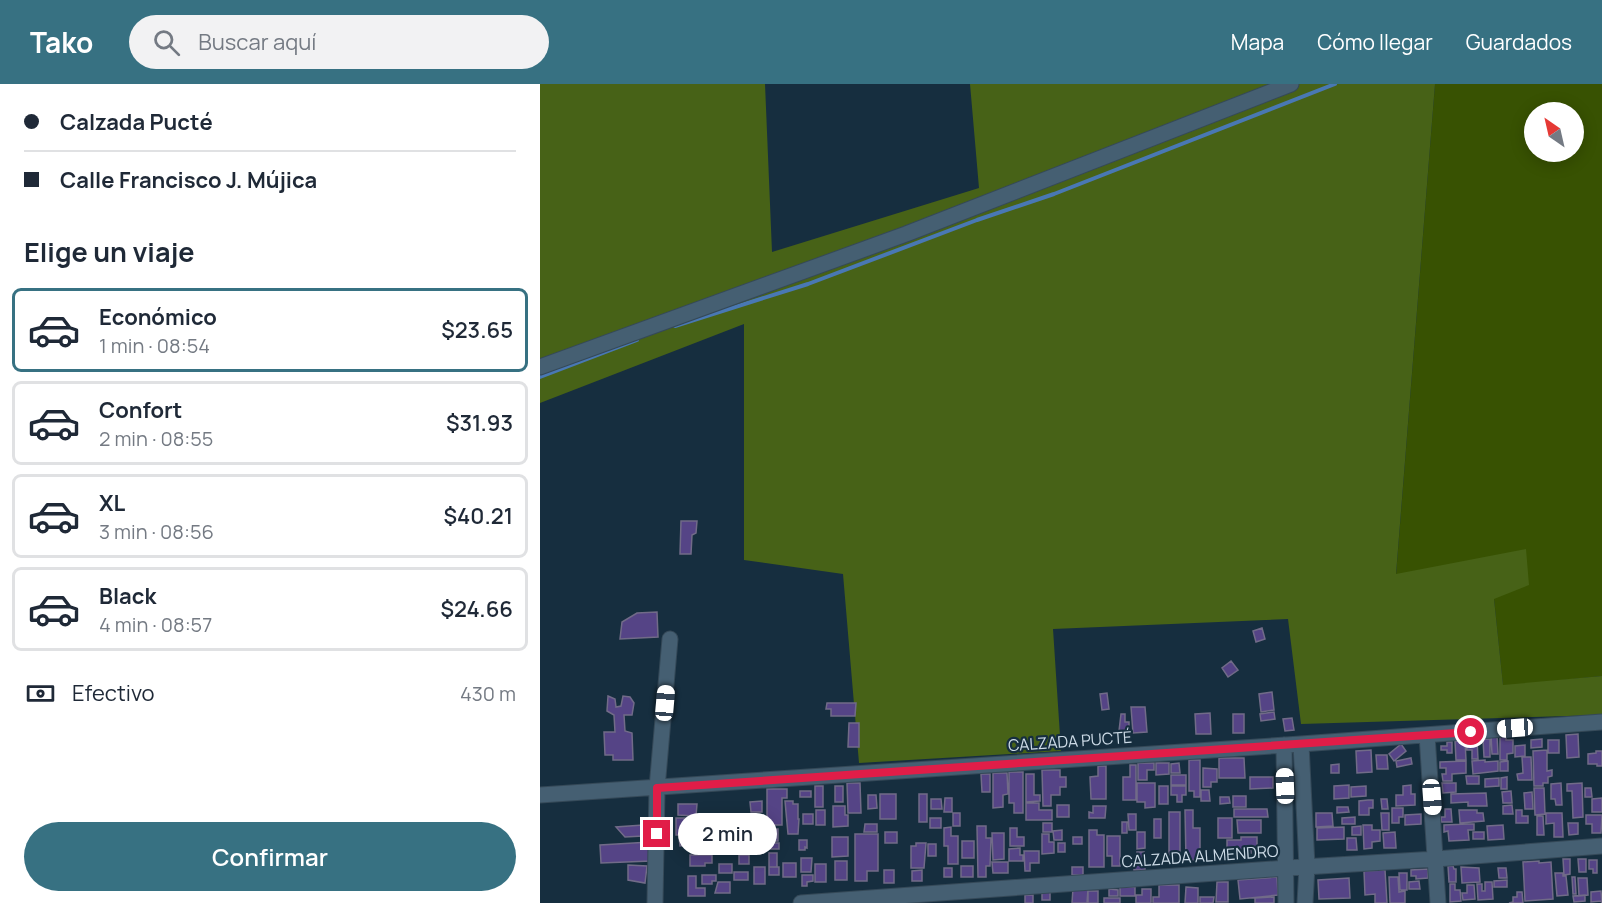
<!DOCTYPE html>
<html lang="es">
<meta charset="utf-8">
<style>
body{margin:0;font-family:Manrope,sans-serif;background:#f2f2f3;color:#1f2937;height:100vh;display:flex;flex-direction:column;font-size:22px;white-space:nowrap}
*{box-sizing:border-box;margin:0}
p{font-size:20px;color:#747a83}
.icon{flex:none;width:33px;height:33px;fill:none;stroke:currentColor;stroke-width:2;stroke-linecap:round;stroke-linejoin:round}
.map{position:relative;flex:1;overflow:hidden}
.panel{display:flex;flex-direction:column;background:#fff;width:540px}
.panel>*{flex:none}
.hud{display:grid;align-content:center;height:132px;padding:0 24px;background:#fff}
.needle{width:39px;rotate:326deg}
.controls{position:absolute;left:984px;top:18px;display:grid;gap:12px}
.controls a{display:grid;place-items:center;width:60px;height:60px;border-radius:50%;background:#fff;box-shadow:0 3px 15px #0003;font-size:30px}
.end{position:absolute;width:27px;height:27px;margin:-14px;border:8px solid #e11d48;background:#fff;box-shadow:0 0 0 3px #fff}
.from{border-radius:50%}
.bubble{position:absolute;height:42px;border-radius:21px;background:#fff;box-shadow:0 3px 15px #0003;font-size:20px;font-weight:600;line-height:42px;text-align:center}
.car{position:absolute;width:18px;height:36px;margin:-18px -9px;border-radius:8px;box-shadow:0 0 4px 2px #0007;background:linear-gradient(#fff 24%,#345 0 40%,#fff 0 76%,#345 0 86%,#fff 0)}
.hud b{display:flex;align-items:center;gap:21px;height:57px;font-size:22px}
.hud b+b{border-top:2px solid #e0e1e3}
.hud i{width:15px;height:15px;background:#1f2937}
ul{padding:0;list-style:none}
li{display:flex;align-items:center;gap:18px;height:84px;margin:0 12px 9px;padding:0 12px;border:3px solid #e0e1e3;border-radius:9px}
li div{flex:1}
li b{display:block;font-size:22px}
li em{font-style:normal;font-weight:600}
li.selected{border-color:#377182}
li>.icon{width:54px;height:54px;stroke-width:1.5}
h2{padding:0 24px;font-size:27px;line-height:72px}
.pay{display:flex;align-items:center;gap:15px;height:66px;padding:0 24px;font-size:22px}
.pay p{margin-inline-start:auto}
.primary-button{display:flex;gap:12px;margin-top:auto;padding:12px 24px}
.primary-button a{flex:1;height:69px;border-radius:36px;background:#377182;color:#fff;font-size:24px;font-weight:600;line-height:69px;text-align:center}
header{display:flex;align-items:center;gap:36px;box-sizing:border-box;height:84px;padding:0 30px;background:#377182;color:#fff}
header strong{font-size:28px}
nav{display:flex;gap:33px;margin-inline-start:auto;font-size:21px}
.search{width:420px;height:54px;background:#f2f2f3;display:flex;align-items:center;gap:15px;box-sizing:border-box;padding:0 21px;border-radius:33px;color:#747a83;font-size:22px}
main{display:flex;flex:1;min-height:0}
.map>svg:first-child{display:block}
.green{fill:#385202;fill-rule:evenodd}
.forest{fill:#476217}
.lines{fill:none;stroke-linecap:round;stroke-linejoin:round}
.stream{stroke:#4978b3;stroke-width:4}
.building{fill:#554486;stroke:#716b88;stroke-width:1.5}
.minor-casing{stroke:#354958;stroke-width:17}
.minor{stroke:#455f72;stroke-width:15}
.route{stroke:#e11d48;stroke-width:8}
.labels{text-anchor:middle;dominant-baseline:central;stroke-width:4.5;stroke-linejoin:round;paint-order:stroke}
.street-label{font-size:16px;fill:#cddbe7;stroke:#162e3f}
</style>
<header>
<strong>Tako</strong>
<div class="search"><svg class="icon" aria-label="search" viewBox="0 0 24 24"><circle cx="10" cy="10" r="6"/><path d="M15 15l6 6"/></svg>Buscar aquí</div>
<nav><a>Mapa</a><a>Cómo llegar</a><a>Guardados</a></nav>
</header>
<main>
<section class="panel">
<div class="hud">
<b><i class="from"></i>Calzada Pucté</b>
<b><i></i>Calle Francisco J. Mújica</b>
</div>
<h2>Elige un viaje</h2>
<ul>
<li class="selected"><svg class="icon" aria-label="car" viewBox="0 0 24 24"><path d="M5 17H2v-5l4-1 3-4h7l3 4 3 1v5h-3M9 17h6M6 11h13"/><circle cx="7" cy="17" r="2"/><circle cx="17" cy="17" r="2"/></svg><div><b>Económico</b><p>1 min · 08:54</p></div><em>$23.65</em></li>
<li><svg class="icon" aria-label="car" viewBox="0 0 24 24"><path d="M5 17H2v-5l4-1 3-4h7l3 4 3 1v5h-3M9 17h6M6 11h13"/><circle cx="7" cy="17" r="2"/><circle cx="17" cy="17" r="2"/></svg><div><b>Confort</b><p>2 min · 08:55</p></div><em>$31.93</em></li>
<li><svg class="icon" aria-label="car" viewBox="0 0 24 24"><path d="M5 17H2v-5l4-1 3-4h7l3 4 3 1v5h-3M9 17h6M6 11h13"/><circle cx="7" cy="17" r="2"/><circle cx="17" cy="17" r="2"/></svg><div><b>XL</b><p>3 min · 08:56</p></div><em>$40.21</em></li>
<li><svg class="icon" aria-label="car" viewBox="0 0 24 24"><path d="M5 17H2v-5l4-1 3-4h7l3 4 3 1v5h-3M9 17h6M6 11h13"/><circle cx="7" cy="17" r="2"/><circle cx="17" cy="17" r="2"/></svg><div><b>Black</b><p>4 min · 08:57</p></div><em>$24.66</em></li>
</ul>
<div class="pay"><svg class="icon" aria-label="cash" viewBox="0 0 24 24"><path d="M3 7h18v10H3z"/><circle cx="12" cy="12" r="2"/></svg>Efectivo<p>430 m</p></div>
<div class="primary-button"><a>Confirmar</a></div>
</section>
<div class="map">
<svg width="1062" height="819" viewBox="0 0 1062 819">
<rect width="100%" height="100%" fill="#162e3f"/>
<path class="green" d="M895 0H1062V592L963 602 954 515 856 491ZM994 28H1034V68H994Z"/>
<path class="forest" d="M0 0H225L232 168 439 104 430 0H895L856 490 986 465 989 501 954 515 963 601 1062 592V631L761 640 748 535 513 545 521 667 319 679 303 490 204 476V240L0 319Z"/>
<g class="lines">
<path class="stream" d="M135 242 268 200 437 136 514 110 795 0
M0 293 97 256"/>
</g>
<path class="building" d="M141 437H157L156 449 152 451 151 470H140Z
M117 528 118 553 80 555 82 538 97 529Z
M722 544 725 555 716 558 713 547Z
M691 577 698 586 688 593 682 584Z
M732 608 734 626 721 628 719 610Z
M567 609 569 625 562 626 560 610Z
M68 612 75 615 76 623 81 622 83 612 90 613 94 619 92 631H84L85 647 92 649 93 676H73V671H65L64 648H75L74 631 67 627Z
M287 619H316L315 632H291V625H286Z
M591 623H605L607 648 593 649Z
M734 628 735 635 721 637 720 630Z
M670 629 671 650H656L655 630Z
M581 630H585V638H589V646L579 647Z
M693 630H704V649H693Z
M752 634 754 646 745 647 743 635Z
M309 639H319V663H308Z
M1038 650 1039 673 1027 674 1026 651Z
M951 651H957L958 670H952Z
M960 652H966V656H973V669L967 670V676H960Z
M937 655 938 675H932V666H927L926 656Z
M943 655H950V673H944Z
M1002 655V663L991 664V656Z
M1008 656H1019V669H1008Z
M915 657H925L926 676H916Z
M907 658H912V669H907V666H901V662H907Z
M861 660 866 667 854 677 849 670Z
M985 661V672L975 673V662Z
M831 666 832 688 817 689 816 667Z
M1007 666V687L1012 686V692L1008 693V699H1003V702H994L993 667Z
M1056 667H1062V682H1057V680H1048V670L1056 669Z
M836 671H847L848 685H837Z
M982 673H991L992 696H978L977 690 983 689Z
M679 674H704L705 694H679Z
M871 674 872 680 857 683 856 677Z
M649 676H660V713H654V707H649Z
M945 676V678L958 677V687L933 690 932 677Z
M926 677V689L912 690V697H903L902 690H906V684H900V678Z
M968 677V687H960V678Z
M598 679H614V686H607V696H598Z
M616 679H629V690L616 691Z
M639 679 640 689H631V680Z
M799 680V689H791V681Z
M590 681H596V716H583V693H590Z
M558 682H566V715H551L550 693 558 692Z
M663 684 677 685V698H671V703H663Z
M502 686H520V693H526V703H520V711H511V722H503Z
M469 688H483V729H474V719H469Z
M453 689H467L468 710 463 711V723L453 724Z
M441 690H450V708H442Z
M486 690H494V711H500V717L486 718Z
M631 691H646V701H631Z
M926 692H939V700H927Z
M710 693H733V704L710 705Z
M967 693V705H961V694Z
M959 694V702L945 703V695Z
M307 699H320L321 729H308Z
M597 699H615V723L605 724V718H597Z
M902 699H916V708L903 709Z
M1021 699 1022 721H1016L1015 715H1011V700Z
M1042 699 1043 733 1033 734 1032 707H1027V700Z
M809 701V714L794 715V702Z
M871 701V710H875V721L856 722V711H863V702Z
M275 702H283V723H275Z
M295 702H303V718H295Z
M619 702H628V720H619Z
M631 702H646V711H642V718H637V711H631Z
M826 702V712L811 713V703Z
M994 704H1004L1005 730 995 731Z
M1045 704H1051L1052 713H1045Z
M227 705H247V714H242V741H227Z
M661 706H669L670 717H661Z
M260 707H271V713H260Z
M971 707 972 719H963L962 708Z
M992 708 993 725H985L984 709Z
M946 709 947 722H928V718L911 719V710Z
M340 710H356V735H340Z
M379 710H387V738H379Z
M328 711H336L337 724 328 725Z
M693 712H706V723H693Z
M680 713H689L690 719 680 720Z
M405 714H412V728H404Z
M1062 714V728H1052V715Z
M391 715H401L402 725H391Z
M841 715H847L848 725H842Z
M828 716H833V724H829V731H819V717Z
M222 717V728H211L210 718Z
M245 717H253V720H258V735H259L258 750H248Z
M486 719H499V726H512V736H486Z
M138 720H157L156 732 138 731Z
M517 721H529V733H517Z
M972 721 973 730H963V722Z
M293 722H305V731H308V742L293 743Z
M553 722H566L565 734H549V728L553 729Z
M797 723H808L809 728 797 729Z
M852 724H863V733H859V739H852Z
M694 725H727L728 733H694Z
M905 725H911L912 738H901V733H905Z
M276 726H285V741H276Z
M645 726H653V744H660V776H646Z
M919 726H937V729H943L944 737 920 739Z
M976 726H982V732H988V739H976Z
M629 728H640V770L629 771Z
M413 729H420V742H413Z
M776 729H792L793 742 776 743Z
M841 729H849V746H842Z
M1006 729H1022L1023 753H1014V739L1006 740Z
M263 730H273V740H263Z
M588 730H596V746H589Z
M881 730V740L865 741V731Z
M1046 731H1062L1061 749H1052V740H1046Z
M997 732H1003L1004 751H997Z
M815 733V740H802V734Z
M136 734H155V741L159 742V747H155V751H136Z
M390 734H401V744H390Z
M678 734H692V754H678Z
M614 735H621V754H614Z
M697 736H721V749H698Z
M218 737H223V740H226V753H210V745H218Z
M582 738H587V749H582Z
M503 739H512V748H503Z
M1028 739H1038V750L1029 751Z
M325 740H337V748H324Z
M928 740H934V746H928L929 756 909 757 908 747 904 748V741Z
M103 741 105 746 103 752 85 753 76 743Z
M823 741H832V746H840V757L832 758V764L824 765Z
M963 741 964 755 948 756 947 742Z
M437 742H446V754H451L450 782H446V793H438Z
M821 742V751H812V743Z
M411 743V752H418V780H408V762H404V744Z
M804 743V755L777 756V744Z
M470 744H477V753H484V762H470Z
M228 745H238V757H228Z
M522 746V756H514L513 747Z
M549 746H557V751H564V783H549Z
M345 748H357V759H345Z
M597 748H605V764L597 765Z
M855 748 856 764H844L843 749Z
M933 748H944V755H933Z
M452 749H464V775L453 776Z
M315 750H338V787H327V797H315Z
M502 750H509V758H514V769L502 770Z
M154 752H169V761H154Z
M567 752H580V782H572V772H567Z
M139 753H149L150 761 140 762Z
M292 753H308V772L292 773Z
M533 753H542V760H533Z
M701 753H717V765H711V769L687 770V756H701Z
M807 754H816L817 766H807Z
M259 756H267V764L265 763V766H259Z
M422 757H434V774H422Z
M110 758 111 777 61 779 60 761Z
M211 759H217V769H211Z
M227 759H239V765H227Z
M376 759H386L384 784H371V762H376Z
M518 759H525V768H518Z
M388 760H396V772H388Z
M480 764V771H483V777H469V765Z
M484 767H499V779H490V787H485Z
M597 768H604V778L597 779Z
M229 769H237V783H229Z
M150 771H172V779H165V782H150Z
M199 771H209V780H199Z
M261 774H272L271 788H261Z
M1023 775H1030V790L1024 791Z
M1038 775H1046V788H1039Z
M1049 776H1057V789H1053V785H1049Z
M295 777H307V796H295Z
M999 777V779L1011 778 1013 815 985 817 983 778Z
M452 778H468V789H453Z
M243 779H256V793H243Z
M179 780H192V789H179Z
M275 780H286V798H275Z
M594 780H605V786H594Z
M88 781 107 782 105 799 88 796Z
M421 782H433V793H421Z
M908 782H913L914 785H916V798H909Z
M214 783H225V800H214Z
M229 783H239V791H229Z
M532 783H543V791H532Z
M921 783 939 784 940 798 922 799Z
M404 784H412V793H404Z
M958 784H966L967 794H959Z
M888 785V794L876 795V792H871V786Z
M344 786H354V799H344Z
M382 786V797H372V787Z
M845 786 847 819H835V810L825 811 824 787Z
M194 788H208V796H194Z
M859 789H867V806H860Z
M1015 789H1023V792H1026L1028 811 1017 812Z
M162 791H176V797H172V800H162Z
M262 791H273V797L267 798V802H262Z
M148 792H156V804H165V812H148Z
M737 793 738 811 700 815 698 796Z
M849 793H858L859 808 865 807V819H850Z
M1032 793H1035L1036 810H1033Z
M809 794 810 814 779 815 778 796Z
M1038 794H1047L1048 811 1039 812Z
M967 796V803H954V797Z
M879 797 880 805H869V798Z
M178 798H190V809H175Z
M677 798H688V818H676Z
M945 798H952L953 815 938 816 937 800H942V807H945Z
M910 800H915V806H920L921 817 910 818Z
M619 801H639V819H613V813H619Z
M927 801H934L935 815 923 816 922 809H927Z
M580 803H595V812H580Z
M646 803 658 804V819H645Z
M533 804 548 805 547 819H532Z
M569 805 578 806V812H569Z
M602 805H611V819H596V811H602Z
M548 807H558V819H548Z
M1061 807 1062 819 1061 817 1051 818V808Z
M502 808H510V816H502Z
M977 808H982L983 819H969L973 818V813H977Z
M485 811H493V819H485Z
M1045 811V817L1034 818 1033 812Z
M660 813H674L673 819H660Z
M734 813V819H715V814Z
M564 814H580V819H564Z"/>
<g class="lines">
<defs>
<path id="minor" d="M0 283 366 150 751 0
M887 651 898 819
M761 660 767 782 765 819
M744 661 746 819
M0 711 761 660 1062 638
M115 819 117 704 130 555
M261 819 747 784 896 775 1062 762"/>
</defs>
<use href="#minor" class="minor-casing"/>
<use href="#minor" class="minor"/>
</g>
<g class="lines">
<path class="route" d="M117 750V704L931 648"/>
</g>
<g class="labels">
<g class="street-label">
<text transform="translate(530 657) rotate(-4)">CALZADA PUCTÉ</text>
<text transform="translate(660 772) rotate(-4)">CALZADA ALMENDRO</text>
</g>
</g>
</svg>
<div class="controls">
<a><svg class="needle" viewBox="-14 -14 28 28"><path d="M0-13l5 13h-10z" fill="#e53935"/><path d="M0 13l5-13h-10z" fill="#747a83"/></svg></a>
</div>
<i class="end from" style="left:931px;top:648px"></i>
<i class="end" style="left:117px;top:750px"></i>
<div class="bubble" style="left:138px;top:729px;width:99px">2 min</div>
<i class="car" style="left:125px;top:619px;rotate:5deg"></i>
<i class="car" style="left:975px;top:644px;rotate:266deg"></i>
<i class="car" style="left:745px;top:702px;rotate:358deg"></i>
<i class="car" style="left:892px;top:713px;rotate:176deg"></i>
</div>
</main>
